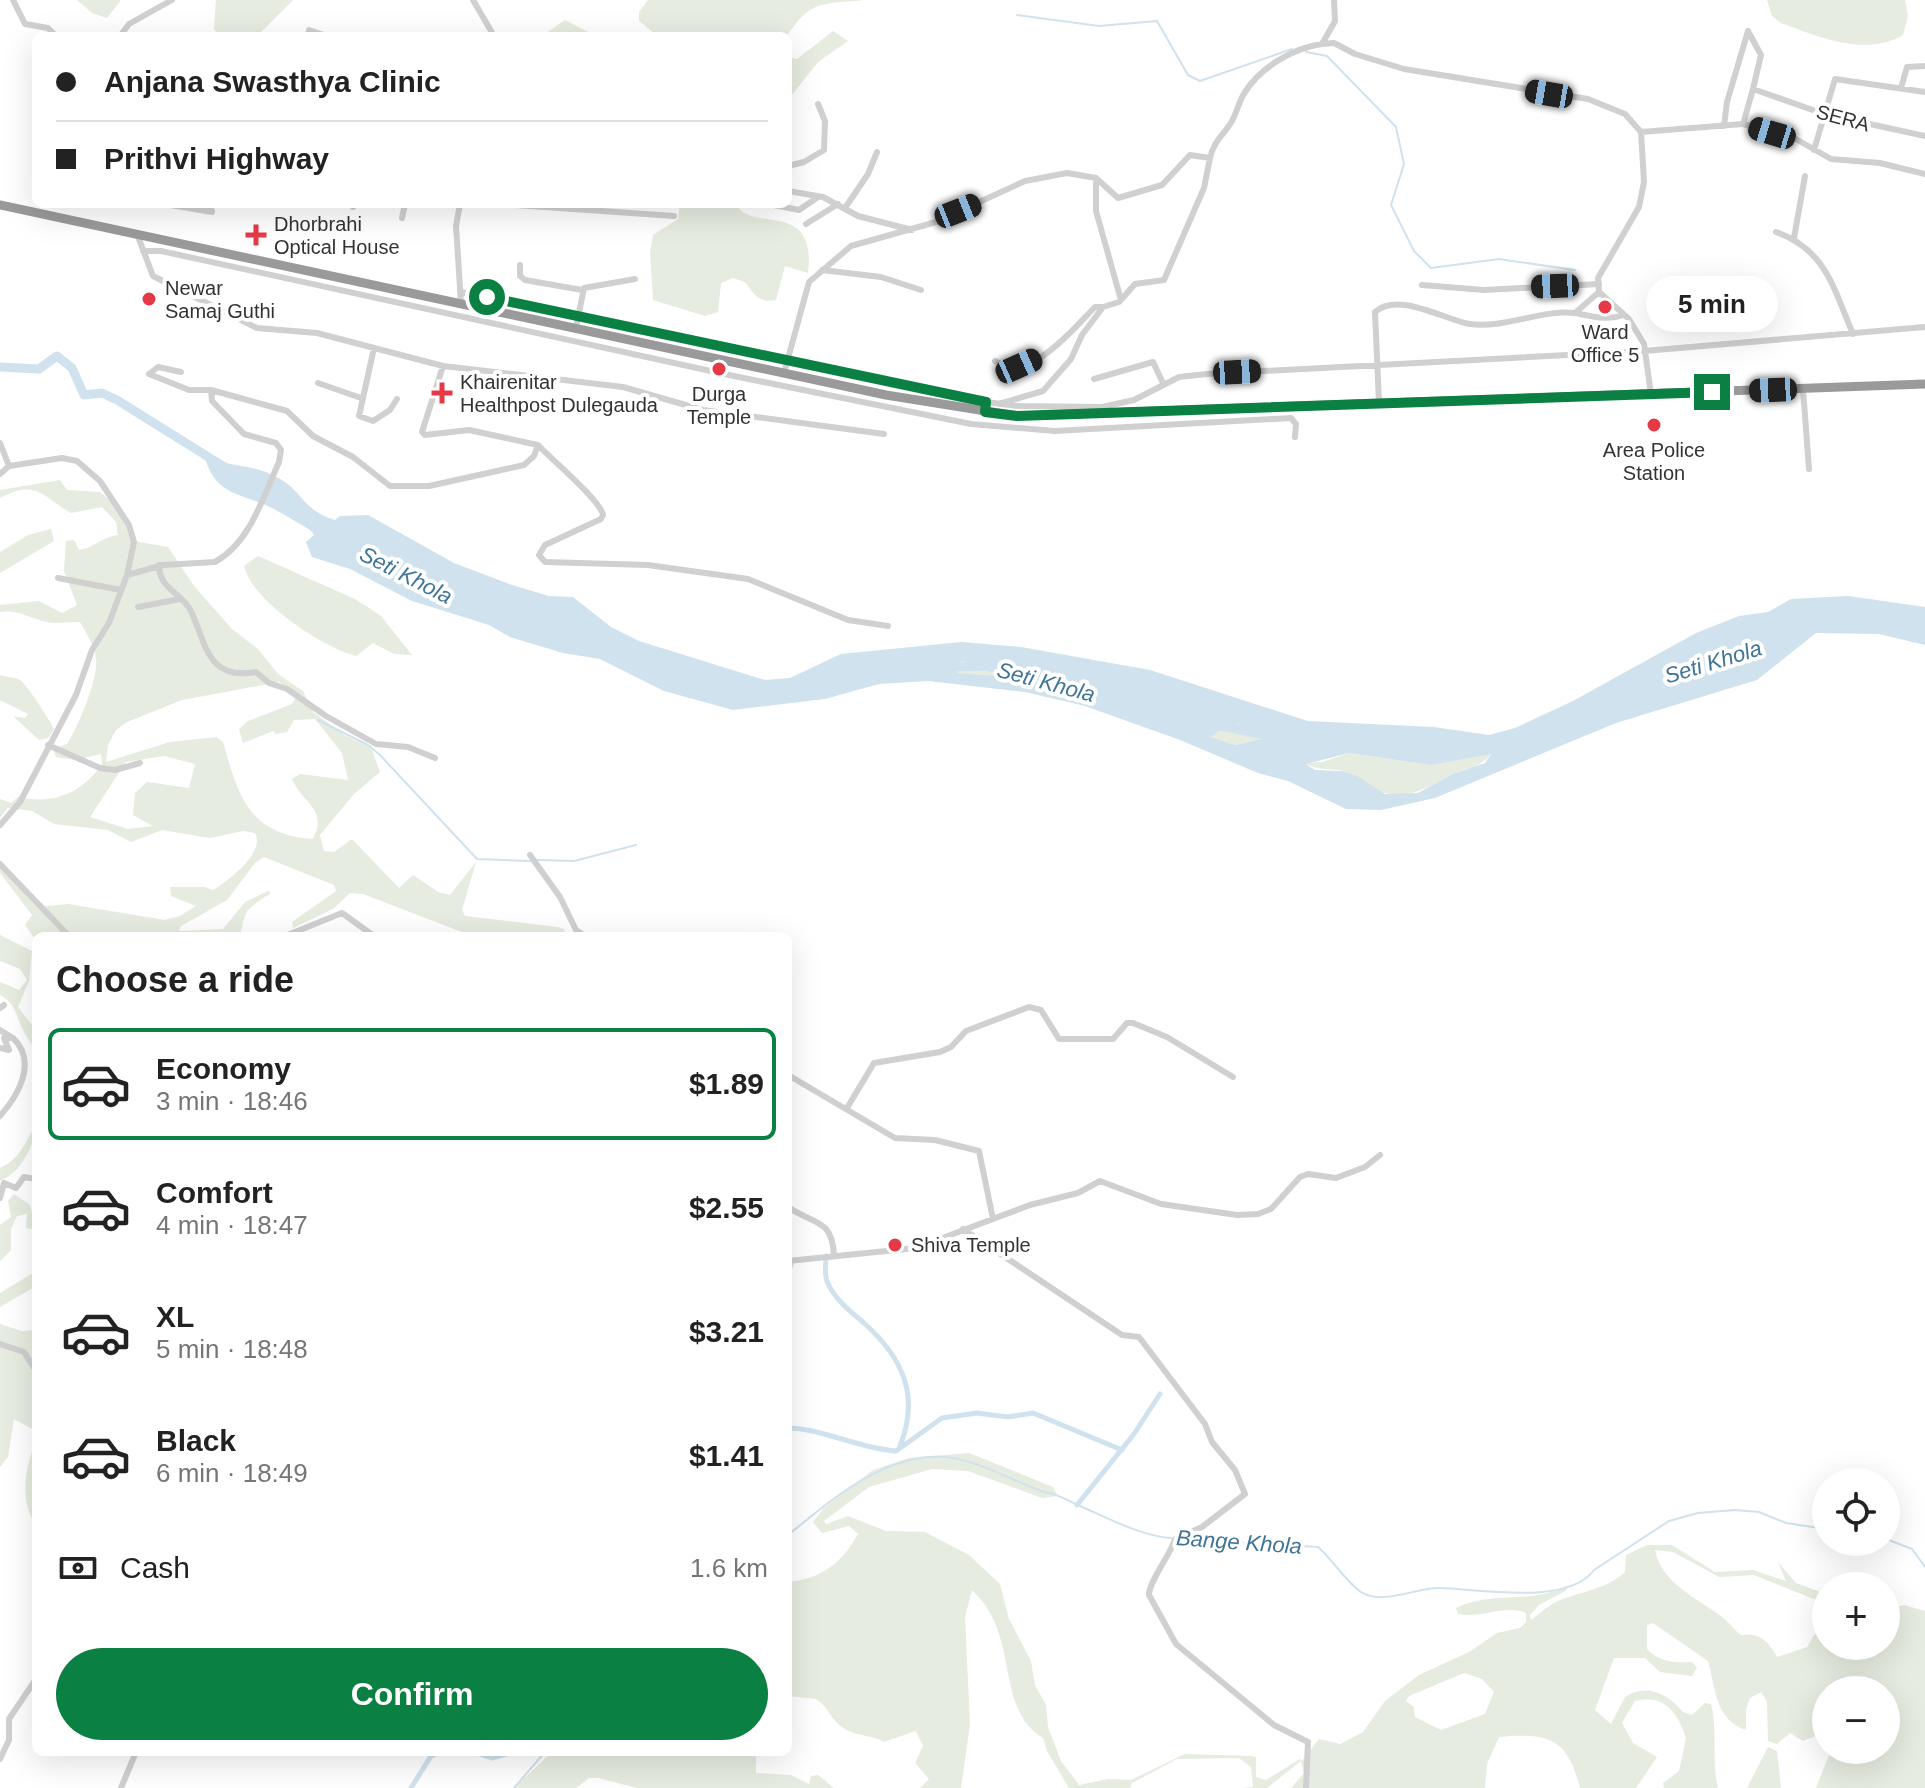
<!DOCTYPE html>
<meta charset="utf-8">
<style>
body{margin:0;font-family:Helvetica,sans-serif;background:#f2f2f2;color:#222;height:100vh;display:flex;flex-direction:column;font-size:30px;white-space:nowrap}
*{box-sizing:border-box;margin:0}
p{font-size:26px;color:#767676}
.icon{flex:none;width:44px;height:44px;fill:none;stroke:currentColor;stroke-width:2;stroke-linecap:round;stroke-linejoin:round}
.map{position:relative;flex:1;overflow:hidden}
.sheet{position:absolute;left:32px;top:932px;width:760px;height:824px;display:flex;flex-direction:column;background:#fff;border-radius:12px;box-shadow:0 8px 32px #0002}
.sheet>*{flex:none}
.top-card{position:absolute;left:32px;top:32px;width:760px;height:176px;border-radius:12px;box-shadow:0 8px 32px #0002;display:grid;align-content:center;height:176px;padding:0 24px;background:#fff}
.buttons{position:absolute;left:1812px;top:1468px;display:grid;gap:16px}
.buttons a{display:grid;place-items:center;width:88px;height:88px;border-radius:50%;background:#fff;box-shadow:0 8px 32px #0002;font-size:40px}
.end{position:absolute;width:36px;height:36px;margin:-18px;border:10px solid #0b8043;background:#fff;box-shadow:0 0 0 4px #fff}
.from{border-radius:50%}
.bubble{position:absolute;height:56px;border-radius:28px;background:#fff;box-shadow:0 8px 32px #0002;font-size:26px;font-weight:800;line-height:56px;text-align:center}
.car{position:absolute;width:24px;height:48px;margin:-24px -12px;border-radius:10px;box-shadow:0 0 6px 2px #0007;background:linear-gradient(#222 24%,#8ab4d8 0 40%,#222 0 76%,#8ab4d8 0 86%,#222 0)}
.top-card b{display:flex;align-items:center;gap:28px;height:76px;font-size:30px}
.top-card b+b{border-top:2px solid #e0e0e0}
.top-card i{width:20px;height:20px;background:#222}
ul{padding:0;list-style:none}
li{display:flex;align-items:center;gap:24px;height:112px;margin:0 16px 12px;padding:0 8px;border:4px solid transparent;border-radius:12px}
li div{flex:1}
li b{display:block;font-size:30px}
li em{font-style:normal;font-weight:800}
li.current{border-color:#0b8043}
li>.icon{width:72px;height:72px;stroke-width:1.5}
h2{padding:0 24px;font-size:36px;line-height:96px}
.pay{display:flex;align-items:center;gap:20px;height:88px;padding:0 24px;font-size:30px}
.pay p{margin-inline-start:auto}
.cta{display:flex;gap:16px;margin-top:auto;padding:16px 24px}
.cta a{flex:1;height:92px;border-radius:48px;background:#0b8043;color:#fff;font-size:32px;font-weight:800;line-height:92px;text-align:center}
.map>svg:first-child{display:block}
.green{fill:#e6ecdf;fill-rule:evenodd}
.water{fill:#cfe2ee;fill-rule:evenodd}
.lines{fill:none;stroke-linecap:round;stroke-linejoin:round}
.stream{stroke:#cfe2ee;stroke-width:2}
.canal{stroke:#cfe2ee;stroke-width:5}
.river{stroke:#cfe2ee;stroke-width:9}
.minor{stroke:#d0d0d0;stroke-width:6}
.highway{stroke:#9a9a9a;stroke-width:9}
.route{stroke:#0b8043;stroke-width:10}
.poi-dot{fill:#e63946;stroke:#fff;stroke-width:3}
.labels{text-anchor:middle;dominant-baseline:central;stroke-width:8;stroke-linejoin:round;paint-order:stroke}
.street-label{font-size:20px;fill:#333;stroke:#fff}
.poi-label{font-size:20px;fill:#333;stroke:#fff;text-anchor:start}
.water-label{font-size:22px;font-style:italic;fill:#3f7597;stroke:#fff}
</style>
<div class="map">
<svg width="1925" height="1788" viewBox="0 0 1925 1788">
<rect width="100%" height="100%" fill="#fff"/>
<path class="green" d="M77 0H121L107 18 92 13Z
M216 0H293L257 36H221L214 29Z
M648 0H866C821 4 811 0 787 36H658L639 21V12Z
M1767 0H1905L1908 16 1903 35C1866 57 1819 37 1781 23L1772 16Z
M565 20 590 33 609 36H542Z
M833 31 848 41 818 62 788 100V57L797 59Z
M680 204H736C750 234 817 197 808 273L785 266 776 300C759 304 753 293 745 282L733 278 721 283 718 312 705 316 653 300 650 252 653 235 678 219Z
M60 480 67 490 100 492 115 505 134 541 168 547 194 586 232 629 258 649 278 674 303 691 313 712 346 736 371 747 380 772 354 794 320 835 324 851 334 852 352 839 399 888 413 875 438 892 450 895 476 862 462 910 465 916 558 927 564 929 566 936 467 934 363 894 350 893 333 909 293 928 292 922 336 891 334 885 264 857 255 863 227 900 181 926 179 931 223 929 245 902 268 891 271 893C243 912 247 907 240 936H36V941L25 925 32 915 0 873V864L38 907 68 904 165 920 180 916 196 906 171 896 170 887H204L213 890C228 881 266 852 255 833L243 831 210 838 162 830 131 842 108 830 54 824 32 811 8 808 0 818V799L11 803 18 797C54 805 82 793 102 764L101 754 75 760 56 757 53 749 67 744C78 727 99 678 96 658 95 646 86 633 80 622 71 622 62 623 53 623 34 621 17 608 0 612V605L39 601 62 613 77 605 64 571 66 541 74 540 79 550C92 549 103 536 118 535L116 522 102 507 71 513C43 497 36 478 0 498V490ZM279 682 297 695 292 704 248 721 239 729 243 743 273 731 276 734 287 732 294 720 315 719 342 753 348 780 300 774 292 779C301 802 329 809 313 839 249 835 238 796 223 742L216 737 170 742 106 762 108 745 116 730 127 722 182 700ZM164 756 195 764 189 788 147 782 135 793 133 815 153 826 128 829 90 817 126 762Z
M51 529 54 541 0 573V552L28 535Z
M258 556 355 599 381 616 412 655 394 654 373 643 356 656C322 647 252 601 244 566Z
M961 661 996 667 1011 678 957 673Z
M0 675C6 677 15 677 20 680 25 682 51 722 54 729L48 738 39 740 13 716 25 718 28 714 0 700Z
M1238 724 1275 736 1235 745 1209 737 1223 728Z
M1492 752C1481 769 1466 767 1450 775 1429 786 1410 800 1385 793 1371 790 1360 777 1346 772 1331 767 1319 772 1305 763L1322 762 1349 753 1430 765Z
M0 935 32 951 29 981 18 1007 36 1030V1055C33 1042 25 1037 21 1026 15 1012 15 1003 0 995V982L19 990 27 980 20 969 0 961Z
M36 1123C36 1144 20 1174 0 1181V1168C19 1160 27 1141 36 1123Z
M14 1194 30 1205 36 1230 26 1228 27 1214 17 1216 11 1229V1250L0 1261V1225L11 1217 8 1201Z
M36 1271V1286L0 1307V1293Z
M0 1324 22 1331 36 1330V1431L14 1419 8 1457 0 1467Z
M36 1438V1526C18 1496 26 1470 36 1438Z
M969 1453 1053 1487 1058 1496 1042 1498 968 1471 932 1469 869 1487 824 1521 826 1524 848 1516 886 1531 925 1532 969 1555 1000 1584 1009 1619 1031 1661 1035 1685 1046 1705 1048 1727 1061 1761 1079 1785 1108 1779 1131 1780 1185 1754 1252 1756 1256 1757V1777L1266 1780 1300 1759 1302 1761 1319 1739 1340 1744 1363 1732 1385 1701 1419 1675 1469 1652 1497 1633 1520 1628 1526 1622V1613C1506 1604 1480 1619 1458 1614L1456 1608C1493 1590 1531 1605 1566 1586L1567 1590 1539 1605 1530 1615 1531 1620C1539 1614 1549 1605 1558 1601 1581 1591 1606 1590 1625 1572L1626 1555 1647 1545H1672L1715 1572 1753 1570 1786 1581 1778 1562 1796 1583 1826 1594V1604L1754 1575 1719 1577 1673 1552 1655 1550C1661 1583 1697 1598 1722 1617 1729 1622 1734 1630 1741 1635 1760 1632 1768 1641 1777 1657L1807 1647 1814 1635 1826 1628V1646H1886V1610L1904 1605 1925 1611V1788H1816L1831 1750H1886V1690H1826V1732L1803 1741 1790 1733 1777 1744 1768 1741 1767 1702 1761 1692 1750 1698 1746 1709V1730C1714 1719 1716 1688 1708 1661L1653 1623 1647 1625V1649C1659 1662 1675 1663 1692 1662L1697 1667 1692 1676 1660 1672 1645 1658H1614L1595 1710 1611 1724 1625 1697C1648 1682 1669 1695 1683 1712L1692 1715 1705 1703 1711 1704C1718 1732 1711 1760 1718 1788H1664L1663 1783 1679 1771 1686 1738C1678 1712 1663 1693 1635 1701L1622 1723 1633 1743 1657 1757 1636 1788H1580C1567 1736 1547 1733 1499 1737L1487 1764 1485 1788H1291L1304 1773 1301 1761 1267 1788H1243L1253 1787 1251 1767 1239 1758 1177 1759 1132 1783 1130 1788H1069L1047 1751 1043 1738C993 1708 1022 1636 972 1590L965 1617 970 1724 961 1788H920L929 1779 915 1763 923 1746 916 1731 884 1742C871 1734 855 1737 842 1727 831 1720 828 1706 816 1699L788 1696V1582C821 1579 842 1563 858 1534L849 1526 822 1533 813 1522 824 1508 873 1470 909 1458ZM1464 1673 1482 1679 1494 1692 1485 1714 1441 1730 1415 1717 1414 1707 1406 1701 1409 1696Z
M1768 1747 1777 1751 1781 1788H1747Z
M552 1752H752L756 1757V1773L791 1775 809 1784 811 1776 818 1775 834 1788H637L598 1778H589L576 1788H514Z"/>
<path class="water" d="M204 454C224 467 249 464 270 474 304 488 299 509 335 520L340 516 368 515 454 563 512 585 549 596 573 597 611 627 639 641 765 680 790 678 841 654 961 642 1021 647 1150 670 1308 721 1434 727 1489 735 1515 728 1573 701 1696 633 1739 616 1768 612 1791 599 1848 596 1925 607V645L1879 634 1816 633 1757 680 1616 723 1435 798 1381 810 1346 809 1288 781 1258 773 1180 740 1085 706 1025 692 928 681 879 684 825 699 733 710 664 691 600 659 563 653 510 637 489 625 412 601 350 569 312 557 306 542 314 535 310 530C297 522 284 514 270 507 237 492 214 495 204 454ZM961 661 996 667 1010 677 957 673ZM1238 724 1273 736H1274L1235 745 1210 737 1223 728ZM1349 753 1430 765 1491 754 1485 763 1452 774 1418 793 1385 794 1357 776 1342 771 1315 770 1306 764Z"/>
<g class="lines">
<path class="stream" d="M1017 15 1099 26 1157 21 1188 75 1200 81 1292 49
M1306 52 1327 56 1396 127 1404 164 1391 205 1414 251 1431 268 1499 259 1575 270
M318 720 368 745 380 755 477 859 530 861
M537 860 574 861 636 845
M788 1535C830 1501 885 1452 945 1457 978 1460 1013 1481 1044 1492 1059 1494 1066 1500 1080 1506 1108 1518 1141 1536 1171 1538
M1182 1539 1318 1547C1333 1560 1345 1581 1361 1592 1382 1606 1417 1587 1440 1588 1480 1589 1568 1606 1594 1570L1669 1521 1698 1513 1735 1510 1759 1512 1786 1523 1826 1529
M1886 1539 1912 1549 1925 1567
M514 1788 545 1752"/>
<path class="canal" d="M826 1256C826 1264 824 1274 827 1281 833 1298 851 1312 864 1323 903 1358 920 1396 900 1446
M788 1274 792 1261
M788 1428C820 1428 861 1449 896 1451L942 1418 977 1413 1008 1417 1033 1413 1122 1450
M788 1459V1461
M1077 1505 1134 1434 1160 1394
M474 1752 492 1758 514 1752
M411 1788 431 1756 440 1752"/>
<path class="river" d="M0 367 39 369 57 356 72 368 84 395 102 393 117 400 226 468
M913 668 987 666 1009 672
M1217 725 1285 739"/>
<path class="minor" d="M13 0 25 24 48 28 56 36
M473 0 494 36
M80 36H87
M120 36 129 24 172 0
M308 36 309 30 327 36
M1322 44 1334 43 1355 54 1404 69 1588 99 1625 114 1641 132 1644 182 1639 207 1598 278 1599 292 1629 319 1644 344 1651 394
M1901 88 1907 67 1925 66
M1743 124 1753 89 1824 114 1925 136
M1724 126 1727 102 1748 31 1761 55 1753 89
M1641 132 1743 124 1794 138 1831 159 1880 163 1925 174
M1814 150 1835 79 1925 92
M788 166 804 162 824 150 825 121 818 104
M1096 178V211L1121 300
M788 191 823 197 858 216 912 230
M165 204 212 212 210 204
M460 204 456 226 461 303
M500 204 674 216
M769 204 799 210 818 197
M353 207V204
M845 208 868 174 877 152
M402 218 405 204
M806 224 838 204
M1776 232C1826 249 1834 290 1853 334
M137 234 153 276 257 328 317 333 443 366 623 387 703 410 884 434
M1794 238 1805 176
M143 251H161L729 375 971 424 1055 431 1291 418 1296 424 1295 437
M520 265V276L525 280 582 290
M822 270 881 277 921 290
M1422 285 1484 290 1599 284
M461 292 986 402
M1103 307 1119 302 1135 284 1164 280 1204 188 1210 158
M1575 313 1599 292
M576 328 584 288 635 279
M374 348 359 416 373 421 390 410 397 399
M995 361C1031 383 1072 330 1095 307H1103L1082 335 1071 359 1043 391 999 404
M443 366 422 432 425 435 469 430 538 445
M181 372 158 367 149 374 189 390H211
M784 373 809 282 851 246 936 222 1025 181 1067 173 1096 178 1118 198 1162 185 1190 155 1210 158C1214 140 1224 135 1232 121 1237 112 1239 101 1245 92 1261 67 1293 48 1322 44L1335 21 1334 0
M1094 379 1153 362 1163 383
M318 383 361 398
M1803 389 1809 469
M1379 403 1375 312C1398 291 1445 320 1470 324 1503 329 1543 309 1575 313 1591 316 1607 321 1623 315
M985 412 986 402 1018 406 1102 407 1134 400 1179 377 1207 374 1644 351 1925 327
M0 443 9 466
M0 474 9 466
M159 565C159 589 182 593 191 611 206 643 207 681 256 672L269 683 287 689 326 716 376 744 408 747 435 758
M127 575 163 565 215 562C250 543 263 497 279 462L281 450 276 443 244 434 212 401 211 390 287 411 313 436 353 457 390 486H429L524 465 534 456 538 445C551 459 601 501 603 515L601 519 545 545 539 555 545 562 648 565 748 579 848 620 888 626
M58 578 121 590
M138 607 180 599
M48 745 100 768 115 770 140 763
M0 825 20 802 76 695 92 650 109 623 127 575 134 542 129 525 100 481 77 461 62 458 9 466
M530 855 560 897 576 930 585 936
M0 864 69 936
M113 936H114
M285 936 342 913 374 936
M0 1008 4 1005
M0 1030 13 1038H4L9 1050 0 1048
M788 1075 895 1138 935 1140 979 1151 993 1219
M847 1108 874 1063 940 1052 951 1047 966 1031 1029 1007 1041 1010 1059 1039H1113L1127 1023H1133L1167 1037 1233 1077
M0 1116C18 1096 38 1062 13 1038
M0 1198 4 1183 16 1188 24 1177 36 1179
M788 1207C814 1225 832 1218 834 1255
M963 1229 1122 1335 1139 1337 1205 1424 1212 1442 1235 1470 1245 1494 1202 1527 1175 1539C1170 1556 1149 1581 1149 1595L1176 1644 1274 1725 1308 1742 1306 1788
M788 1261 916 1248 1030 1205 1078 1193 1100 1181 1161 1204 1237 1215 1258 1214 1271 1209 1300 1177 1308 1174 1336 1178 1365 1167 1380 1155
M0 1344 24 1352 36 1371
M0 1759 9 1740V1719L36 1679
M121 1788 136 1752"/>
<path class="highway" d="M0 205 886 395 1017 416 1925 384"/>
</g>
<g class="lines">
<path class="route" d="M487 297 986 402 985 412 1017 416 1712 392"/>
</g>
<g class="poi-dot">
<path d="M252 223h8v8h8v8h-8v8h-8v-8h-8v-8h8z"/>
<circle cx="149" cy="299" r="8"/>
<circle cx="1605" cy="307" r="8"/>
<circle cx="719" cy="369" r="8"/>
<path d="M438 381h8v8h8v8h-8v8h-8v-8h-8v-8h8z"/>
<circle cx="1654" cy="425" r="8"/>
<circle cx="895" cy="1245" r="8"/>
</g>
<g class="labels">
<g class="street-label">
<text transform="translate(1843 118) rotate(15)">SERA</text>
</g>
<g class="poi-label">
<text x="274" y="224">Dhorbrahi<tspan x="274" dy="23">Optical House</tspan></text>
<text x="165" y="288">Newar<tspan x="165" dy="23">Samaj Guthi</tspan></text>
<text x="1605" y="332" text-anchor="middle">Ward<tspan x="1605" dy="23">Office 5</tspan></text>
<text x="460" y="382">Khairenitar<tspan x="460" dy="23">Healthpost Dulegauda</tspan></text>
<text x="719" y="394" text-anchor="middle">Durga<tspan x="719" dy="23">Temple</tspan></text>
<text x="1654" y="450" text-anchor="middle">Area Police<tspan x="1654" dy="23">Station</tspan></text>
<text x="911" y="1245">Shiva Temple</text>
</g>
<g class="water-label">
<text transform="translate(406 575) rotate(27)">Seti Khola</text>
<text transform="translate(1713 662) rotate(-17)">Seti Khola</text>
<text transform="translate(1046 682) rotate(15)">Seti Khola</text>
<text transform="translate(1239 1542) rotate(4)">Bange Khola</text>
</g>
</g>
</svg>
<div class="buttons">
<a><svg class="icon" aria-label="locate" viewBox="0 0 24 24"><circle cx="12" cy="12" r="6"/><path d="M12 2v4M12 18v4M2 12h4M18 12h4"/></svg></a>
<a>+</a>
<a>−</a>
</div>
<i class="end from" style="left:487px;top:297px"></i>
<i class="end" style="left:1712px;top:392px"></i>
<div class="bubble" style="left:1646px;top:276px;width:132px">5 min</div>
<i class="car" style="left:1549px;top:94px;rotate:280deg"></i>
<i class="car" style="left:1772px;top:133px;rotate:287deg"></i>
<i class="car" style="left:958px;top:211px;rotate:68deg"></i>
<i class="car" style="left:1555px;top:286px;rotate:268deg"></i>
<i class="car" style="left:1019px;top:366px;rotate:66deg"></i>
<i class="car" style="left:1237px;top:372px;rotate:87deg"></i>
<i class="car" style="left:1773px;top:390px;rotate:268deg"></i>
<div class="top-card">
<b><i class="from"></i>Anjana Swasthya Clinic</b>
<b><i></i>Prithvi Highway</b>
</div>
<section class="sheet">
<h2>Choose a ride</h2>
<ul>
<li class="current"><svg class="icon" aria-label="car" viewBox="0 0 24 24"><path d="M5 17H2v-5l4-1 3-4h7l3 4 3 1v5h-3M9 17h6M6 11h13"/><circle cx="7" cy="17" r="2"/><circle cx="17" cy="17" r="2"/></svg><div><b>Economy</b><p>3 min · 18:46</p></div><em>$1.89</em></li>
<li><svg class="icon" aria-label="car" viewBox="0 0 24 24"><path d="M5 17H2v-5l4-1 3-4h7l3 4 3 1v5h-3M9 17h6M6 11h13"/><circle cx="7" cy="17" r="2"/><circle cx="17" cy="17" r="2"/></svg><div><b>Comfort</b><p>4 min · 18:47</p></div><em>$2.55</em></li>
<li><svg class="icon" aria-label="car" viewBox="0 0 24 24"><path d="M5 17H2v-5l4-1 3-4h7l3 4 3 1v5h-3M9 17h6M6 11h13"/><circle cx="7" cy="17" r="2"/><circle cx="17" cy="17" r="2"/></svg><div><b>XL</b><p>5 min · 18:48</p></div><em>$3.21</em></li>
<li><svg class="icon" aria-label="car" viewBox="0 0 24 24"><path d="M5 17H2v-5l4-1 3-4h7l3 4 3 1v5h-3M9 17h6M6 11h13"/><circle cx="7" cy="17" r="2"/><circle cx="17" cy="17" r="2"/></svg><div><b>Black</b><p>6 min · 18:49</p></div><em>$1.41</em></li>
</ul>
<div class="pay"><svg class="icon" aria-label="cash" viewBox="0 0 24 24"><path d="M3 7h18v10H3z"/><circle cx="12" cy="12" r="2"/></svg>Cash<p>1.6 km</p></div>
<div class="cta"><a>Confirm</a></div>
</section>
</div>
